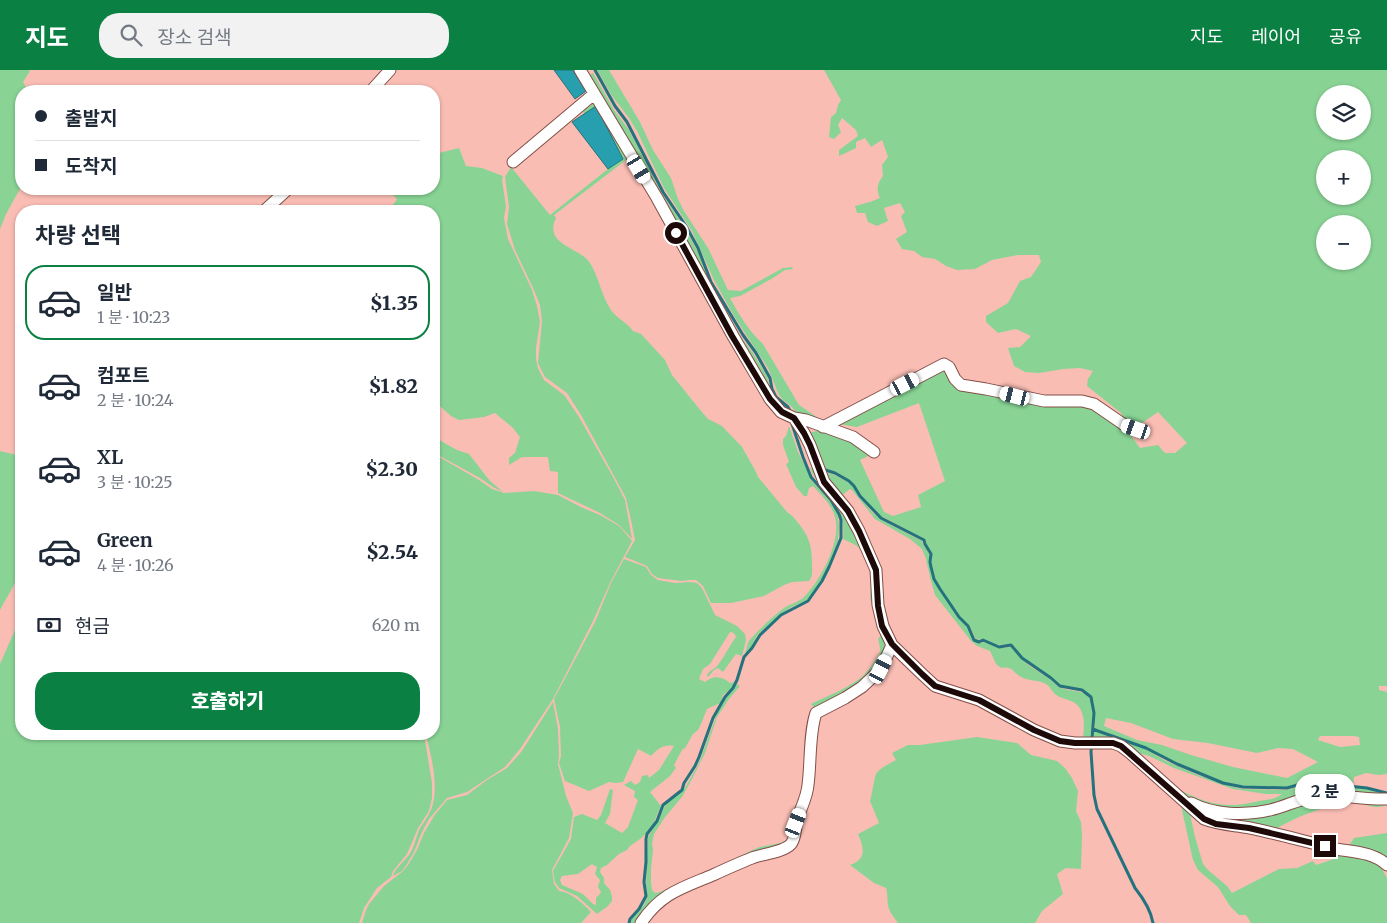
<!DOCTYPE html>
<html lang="ko">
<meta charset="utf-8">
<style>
body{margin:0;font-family:Merriweather,"Noto Sans KR",serif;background:#f2f2f3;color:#1f2937;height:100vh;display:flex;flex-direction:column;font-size:19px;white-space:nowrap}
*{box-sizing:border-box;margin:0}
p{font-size:16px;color:#747a83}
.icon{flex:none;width:28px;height:28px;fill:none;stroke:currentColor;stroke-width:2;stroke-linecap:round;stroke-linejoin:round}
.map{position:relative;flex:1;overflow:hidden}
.panel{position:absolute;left:15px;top:135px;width:425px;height:535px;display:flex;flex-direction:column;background:#fff;border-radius:20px;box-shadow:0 1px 4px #0004}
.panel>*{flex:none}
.banner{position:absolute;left:15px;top:15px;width:425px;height:110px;border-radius:20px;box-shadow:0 1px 4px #0004;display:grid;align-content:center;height:110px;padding:0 20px;background:#fff}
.tools{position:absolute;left:1316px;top:15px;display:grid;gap:10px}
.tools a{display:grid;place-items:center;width:55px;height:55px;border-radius:50%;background:#fff;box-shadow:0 1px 4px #0004;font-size:25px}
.end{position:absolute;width:22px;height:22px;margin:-11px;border:6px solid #1d0907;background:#fff;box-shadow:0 0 0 2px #fff}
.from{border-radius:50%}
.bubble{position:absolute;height:35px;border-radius:18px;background:#fff;box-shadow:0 1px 4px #0004;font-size:16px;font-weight:800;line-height:35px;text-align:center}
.car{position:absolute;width:15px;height:30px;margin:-15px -8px;border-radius:6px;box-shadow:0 0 4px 1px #0007;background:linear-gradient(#fff 24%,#345 0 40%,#fff 0 76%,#345 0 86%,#fff 0)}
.banner b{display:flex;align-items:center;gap:18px;height:48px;font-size:19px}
.banner b+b{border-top:1px solid #e0e1e3}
.banner i{width:12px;height:12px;background:#1f2937}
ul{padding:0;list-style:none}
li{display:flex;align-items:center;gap:15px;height:75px;margin:0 10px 8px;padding:0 10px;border:2px solid transparent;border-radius:20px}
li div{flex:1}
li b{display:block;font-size:19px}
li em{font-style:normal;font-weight:800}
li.on{border-color:#0b8043}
li>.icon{width:45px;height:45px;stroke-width:1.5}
h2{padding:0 20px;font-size:22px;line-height:60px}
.pay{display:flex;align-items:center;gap:12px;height:55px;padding:0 20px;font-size:19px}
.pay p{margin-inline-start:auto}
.button{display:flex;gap:10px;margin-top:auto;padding:10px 20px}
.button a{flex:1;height:58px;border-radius:20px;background:#0b8043;color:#fff;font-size:20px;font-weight:800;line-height:58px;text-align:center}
header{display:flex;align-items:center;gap:30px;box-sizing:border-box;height:70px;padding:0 25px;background:#0b8043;color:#fff}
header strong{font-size:24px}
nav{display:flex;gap:28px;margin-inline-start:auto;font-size:18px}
.search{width:350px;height:45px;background:#f2f2f3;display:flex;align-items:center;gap:12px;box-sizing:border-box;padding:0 18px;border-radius:20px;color:#747a83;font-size:19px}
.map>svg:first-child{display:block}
.green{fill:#89d495;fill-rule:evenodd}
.water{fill:#279faf;stroke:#24727d}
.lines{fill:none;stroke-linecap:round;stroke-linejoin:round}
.stream{stroke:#24727d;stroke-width:3}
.minor-casing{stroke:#834f48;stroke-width:13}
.minor{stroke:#fff;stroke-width:11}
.route{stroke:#1d0907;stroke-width:6}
</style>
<header>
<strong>지도</strong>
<div class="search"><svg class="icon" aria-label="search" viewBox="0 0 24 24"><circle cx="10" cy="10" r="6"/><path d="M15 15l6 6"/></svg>장소 검색</div>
<nav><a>지도</a><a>레이어</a><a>공유</a></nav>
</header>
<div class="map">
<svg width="1387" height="853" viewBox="0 0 1387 853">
<rect width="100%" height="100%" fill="#f9bdb4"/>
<path class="green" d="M0 0H28L30 1 23 12 28 21H21V117L6 144 0 159Z
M597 0H609L640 52 653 80 671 108 678 129 684 141 708 178 728 220 741 221 783 198 792 197 793 199 785 200 773 208 740 226 730 228C739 245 749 261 763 274L799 335 821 350 795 341 791 336 783 330 779 325 768 298 734 246 714 210 692 161 664 118 637 61 629 48 612 26Z
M823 0H1387V616H1379V620L1387 622V704L1379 705 1366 703 1354 707 1353 715C1364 720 1376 721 1387 724L1297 726 1266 736 1248 739 1222 738 1205 734 1187 727 1171 716C1190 725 1210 736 1232 735 1241 735 1250 733 1259 731 1267 730 1276 729 1282 724H1266L1233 719 1174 698 1147 685 1134 683 1093 671 1094 661 1146 679 1164 690 1198 705 1223 714 1242 719 1287 720 1318 709 1328 708 1348 717 1351 716 1327 706 1317 707 1286 718 1242 716 1223 712 1177 693 1147 678 1099 660 1095 658 1094 633 1089 624 1081 619 1060 615 1023 588 1012 574 997 575 984 569 979 570 975 568 971 559 959 545 939 517 935 508 931 495 932 484 924 469 879 445 860 425 855 416 847 409 836 402 818 396 809 363 824 359 874 383 860 390 884 442 893 446 921 437 918 425 945 411 919 333 857 357 832 353 943 299 946 302 950 311 1094 337 1127 360 1140 378 1158 375 1165 383H1175L1187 373 1158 342 1139 355 1124 349 1121 343 1087 316 1088 309 1093 301 1080 298 1063 299 1039 303 1025 302 1014 296 1008 278 1020 277 1031 266 1016 259 998 263 986 252V246L1008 233 1020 211 1031 207 1041 192 1039 185H1018L992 190 975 199 957 200 946 196 935 189 922 187 914 181 902 179 896 169 907 162 901 146 905 142 900 133 884 138 888 151 877 156 868 152 865 143H857L855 136 870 132 880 128C876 119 877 114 883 106L882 95 888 87 882 70 871 77 865 68 856 72V78L839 86V80L858 66 856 60 842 48 838 55 841 62 834 69 829 67 831 47 836 43 838 35 841 30 824 0ZM1325 24H1362V61H1325ZM1325 89H1362V126H1325ZM1325 154H1362V191H1325ZM1106 648 1131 653 1173 669 1208 673 1257 683 1278 678 1293 679 1318 692 1287 708 1233 697 1191 685 1162 675 1137 670 1104 656ZM1320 666H1354L1359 667 1360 675 1340 677 1318 670Z
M593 3 614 40 629 60 662 124 682 153 699 184 708 209 720 232 743 270 753 283 767 306 771 321 782 339 587 7Z
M595 32 630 87 554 145 556 148C543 175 580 177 590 193 599 207 601 225 611 240 617 249 627 252 633 261L641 264 665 290 672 305 701 341 708 349 722 356 742 377 755 400 758 407 787 442C792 445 795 449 799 454 810 468 812 477 812 495 812 502 813 506 809 511L792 512 784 515 764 526 731 533H711L703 516 696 510H690L682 511 658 508 652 504 647 496 625 487 635 470 631 450 626 428 581 345 567 323 545 307 538 293 542 251 540 235 533 218 515 180 507 154 509 137 505 107 511 97 550 145 608 99 623 89 596 36 584 44 583 41Z
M459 78 466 96 482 98 503 106 502 110 506 136 504 148 508 169 532 220 537 236 540 252 536 278V289L538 298 544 310 564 325 567 329 579 347 613 407 625 430 632 469 619 455 600 443 558 423V402L550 401 548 387H522L509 395V388L515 383 520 367 513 358 495 343 484 347 459 350 451 346 434 331V141H389L397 129 387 119H434V85L439 83Z
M434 355 438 366 441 371 457 380 469 384 490 411 503 422 493 417 480 408 436 384 434 382Z
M789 356 798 382 808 402 812 411 830 431 837 441 839 456 838 471 825 503 810 527 805 531 790 538 778 546 774 551 758 564 752 576 745 584C746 580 747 576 748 573 751 566 777 543 784 538 790 534 799 532 804 527 820 511 842 471 835 447 832 435 822 426 813 416L809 418 807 426H804L796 417 786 394 789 392 783 375V369L786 366Z
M0 381 21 386V466C12 477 22 483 20 496 18 512 7 526 0 540Z
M434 384 479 410 492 419 504 423 534 421 558 425 581 437 600 445 619 456 632 471 610 513 593 551 553 629 520 679 505 697 467 722 447 728 429 749 422 762 414 782 407 794 402 801 393 806C395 798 404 792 409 785 414 778 416 768 419 760 423 753 428 747 431 740 440 717 431 687 426 664H434Z
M810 398 817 399 839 431 875 502 874 536 871 532 870 528C871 513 872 491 860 479 856 474 849 472 843 469 845 450 839 434 826 421 819 413 814 408 810 398Z
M821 401 835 405 850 413 853 416 859 426 873 443 884 451 922 471 930 486 929 494 933 509 949 534 967 557 974 570 978 573 985 572 1000 578 1012 577C1024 595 1034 598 1051 610 1054 612 1056 615 1060 617 1070 623 1085 618 1091 630 1097 642 1092 660 1090 673L1082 672C1084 661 1086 647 1079 637 1074 629 1062 630 1055 624 1051 621 1050 615 1044 613 1037 610 1029 611 1021 607 1012 602 1013 596 1001 598L996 594 990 581 977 576 971 571 935 525 930 507 926 489 922 479 910 469 875 449 852 420 850 419 841 426Z
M624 489 646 497 651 505 658 510 675 513 690 512 697 513 702 518 715 545 737 556 745 564 746 570 742 586 736 584 723 602 718 598 714 600 708 607 707 605C711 599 715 599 718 595 725 586 729 576 736 567L734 563 730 562 710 594 703 599 699 609 705 612C713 605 722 606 730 613L735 612 732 618 723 625 720 633 707 639 701 654 698 660 693 664 685 678 682 680 674 695 676 698 670 706 650 722 661 736 651 759 640 769 630 776 627 780 619 784 607 795 601 798 600 802 604 808V813L610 820 612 826V831L608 836 597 844 577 826 559 818 555 812 553 801 571 769 574 747 582 744 597 750 601 745 610 719 613 720 610 744 605 753 622 763 628 757 638 730 634 727 635 721 624 715 631 711 635 715 640 712 642 706 648 705 649 708 659 700 674 676C663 674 658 679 651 686L638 679 623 712 616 713 609 712 589 721 565 711 559 693 561 686 560 657 554 629 595 552 611 513ZM592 794 597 797 595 804 600 810 598 817 601 822 599 825 596 828V835L593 834 583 824 562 815 560 810 562 806 578 804Z
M21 551V664H424L432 713V728L429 741 418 758 407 784 393 801 391 807 377 818 371 827 364 838 359 853H0V594L15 560Z
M882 564 885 574 882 590 864 611 815 639 811 634C835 622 861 615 875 591 877 588 880 584 880 580 880 577 879 572 878 569Z
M737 614 740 616 729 629 717 647 705 683 692 709 682 727 665 747 654 764 652 773 653 780 651 798V813L652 820 655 823 660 822 730 792 748 782 760 777 781 773 786 770 783 774 675 819 640 853H630C637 838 651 836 646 816L648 767 659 749 666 733 685 718 699 693 718 641 727 626 731 622Z
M553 632 558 659 559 686 558 694 566 726 573 743 569 768 552 800 554 814 559 821C573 823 582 833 591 842L581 853H362L366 840 369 834 384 816 402 802 408 795 417 780 424 763 434 746 447 730 467 725 487 710 507 698 522 681Z
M977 667 1017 673 1031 685 1057 691 1065 698 1072 708 1078 721 1076 741 1081 752 1082 766 1081 799 1066 798 1057 804 1063 824 1042 841 1035 853H898C894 847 889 842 888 835 887 829 888 824 886 818L874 813 850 795C867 789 864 778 858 764L879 753 870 731C872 724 874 709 876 704 881 697 889 694 896 690L892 683 908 675H920Z
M1317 727 1387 734C1375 742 1362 731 1349 733 1323 736 1295 747 1272 761L1225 752 1202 740 1216 743Z
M1180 731 1189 739 1195 767 1203 794 1208 800 1227 816 1232 823 1279 799 1297 798 1313 791 1316 795 1331 790 1345 781 1383 793V801L1387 808V853H1251L1246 845H1239L1230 836 1218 817 1198 800 1193 790Z
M1387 763V791L1365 778 1348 777 1354 768Z"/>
<path class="water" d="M554 0H573L586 21 575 29Z
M596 36 623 89 608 99 572 52Z"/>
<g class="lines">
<path class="stream" d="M595 0 615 36 627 52 663 122 686 156 698 178 711 212 743 265 756 283 770 308 772 319 776 327 788 337 791 343
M822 399 835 403 849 411 854 416 860 426 881 448 924 470 925 474 931 484 930 492 931 497 934 509 940 519 959 547 968 556 974 570 979 572 983 570 999 577 1011 575 1022 588 1051 608 1060 616 1082 620 1091 627 1094 643 1091 682 1094 725 1097 739 1135 818C1143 828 1151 841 1153 853
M1093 659 1098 661 1146 678 1177 694 1223 713 1243 717 1287 718 1311 711 1317 708 1328 707 1348 716 1367 718 1387 723
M629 853 630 849 639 839 646 826 644 812 646 792V769L647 764 657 751 663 735 682 720 684 713 695 696 699 687 713 648 725 627 733 618 737 610 744 587 752 578 760 565 781 545 808 531 822 511 829 497 841 468V450L839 444 831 430 811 407 803 387 791 351"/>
<defs>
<path id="minor" d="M580 0 657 128 733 266 770 329 781 342 794 348 804 363 810 375 824 412 848 441 859 461 876 500 878 535 883 556 892 575 922 604 935 616 979 630 1034 660 1060 671 1075 673H1113L1121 676 1129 682 1204 749C1219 755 1234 755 1250 758 1279 764 1307 772 1336 779 1354 782 1373 782 1387 795
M371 21 390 0
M513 92 594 24
M264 141 288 119
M794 348 806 350 853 367 874 382
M823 357 944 294 949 297 955 309 961 315 986 319 1044 331H1082L1094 334 1123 354 1135 359
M1191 733C1214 745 1244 746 1270 740 1285 737 1298 729 1314 727 1338 723 1363 730 1387 729
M641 853C661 823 682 818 713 805 726 799 739 793 752 788 762 784 784 782 791 774 796 768 795 758 797 751 800 739 807 728 808 715 811 693 809 663 816 643L845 628 862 617 881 599 892 575"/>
</defs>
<use href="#minor" class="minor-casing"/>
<use href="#minor" class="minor"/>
</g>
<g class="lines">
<path class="route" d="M676 163 732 266 770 329 782 342 794 348 804 363 810 375 824 412 848 441 859 461 876 500 878 536 882 556 892 574 922 604 935 616 979 630 1034 660 1060 671 1075 673H1113L1121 676 1204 749 1216 754 1249 758 1325 776"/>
</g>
</svg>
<div class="tools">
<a><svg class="icon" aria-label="layers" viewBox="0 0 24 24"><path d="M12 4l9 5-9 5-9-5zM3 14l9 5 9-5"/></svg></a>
<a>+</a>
<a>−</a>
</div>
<i class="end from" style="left:676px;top:163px"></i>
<i class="end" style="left:1325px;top:776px"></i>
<div class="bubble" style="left:1295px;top:704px;width:60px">2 분</div>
<i class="car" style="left:639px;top:99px;rotate:149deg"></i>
<i class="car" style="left:905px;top:314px;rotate:63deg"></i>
<i class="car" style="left:1015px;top:326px;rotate:284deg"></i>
<i class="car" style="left:1136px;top:359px;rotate:289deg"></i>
<i class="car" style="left:881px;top:599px;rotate:27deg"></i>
<i class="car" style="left:796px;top:753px;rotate:21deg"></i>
<div class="banner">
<b><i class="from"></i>출발지</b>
<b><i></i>도착지</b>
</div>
<section class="panel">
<h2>차량 선택</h2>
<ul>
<li class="on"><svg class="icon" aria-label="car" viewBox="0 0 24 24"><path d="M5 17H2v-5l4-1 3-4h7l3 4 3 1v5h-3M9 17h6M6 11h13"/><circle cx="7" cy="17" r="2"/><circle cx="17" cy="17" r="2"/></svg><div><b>일반</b><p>1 분 · 10:23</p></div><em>$1.35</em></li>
<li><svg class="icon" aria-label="car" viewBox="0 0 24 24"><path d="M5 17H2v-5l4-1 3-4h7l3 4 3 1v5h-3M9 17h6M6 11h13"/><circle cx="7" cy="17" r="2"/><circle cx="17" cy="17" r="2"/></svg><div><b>컴포트</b><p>2 분 · 10:24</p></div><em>$1.82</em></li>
<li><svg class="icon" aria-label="car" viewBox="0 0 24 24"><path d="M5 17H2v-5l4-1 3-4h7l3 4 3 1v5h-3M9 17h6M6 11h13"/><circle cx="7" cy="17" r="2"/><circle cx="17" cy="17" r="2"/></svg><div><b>XL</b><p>3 분 · 10:25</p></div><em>$2.30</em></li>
<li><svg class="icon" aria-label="car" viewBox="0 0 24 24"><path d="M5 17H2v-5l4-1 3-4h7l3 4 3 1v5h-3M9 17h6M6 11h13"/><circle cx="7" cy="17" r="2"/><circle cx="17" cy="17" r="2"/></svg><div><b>Green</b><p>4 분 · 10:26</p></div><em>$2.54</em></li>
</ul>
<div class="pay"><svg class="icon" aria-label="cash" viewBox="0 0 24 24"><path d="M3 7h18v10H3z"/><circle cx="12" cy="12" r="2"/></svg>현금<p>620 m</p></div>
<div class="button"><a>호출하기</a></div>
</section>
</div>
